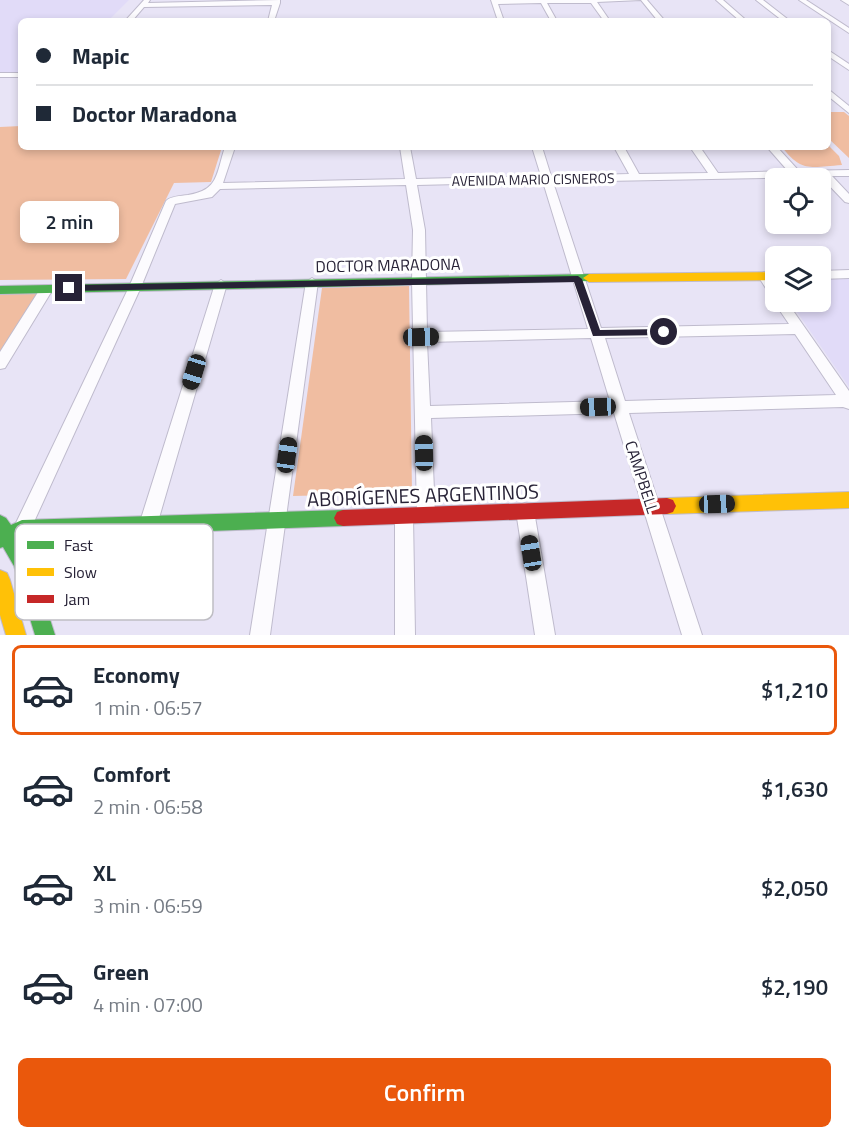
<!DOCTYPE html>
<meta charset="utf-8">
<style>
body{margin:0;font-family:"Titillium Web",sans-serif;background:#f6f6f7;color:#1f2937;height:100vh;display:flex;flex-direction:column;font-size:22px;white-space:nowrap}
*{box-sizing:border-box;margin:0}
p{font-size:20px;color:#747a83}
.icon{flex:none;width:33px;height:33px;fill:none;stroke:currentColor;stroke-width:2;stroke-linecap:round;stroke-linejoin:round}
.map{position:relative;height:635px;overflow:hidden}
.panel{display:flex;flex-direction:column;background:#fff;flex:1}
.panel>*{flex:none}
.banner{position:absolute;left:18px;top:18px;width:813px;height:132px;border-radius:9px;box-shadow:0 3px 9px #0003;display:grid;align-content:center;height:132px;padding:0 18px;background:#fff}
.tools{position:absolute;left:765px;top:168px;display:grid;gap:12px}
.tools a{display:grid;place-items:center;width:66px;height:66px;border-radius:9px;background:#fff;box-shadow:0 3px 9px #0003;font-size:30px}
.end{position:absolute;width:27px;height:27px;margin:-14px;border:8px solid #272236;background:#fff;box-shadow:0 0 0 3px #fff}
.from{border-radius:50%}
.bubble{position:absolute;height:42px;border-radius:9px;background:#fff;box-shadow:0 3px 9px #0003;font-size:20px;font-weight:600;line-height:42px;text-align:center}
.car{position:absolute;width:18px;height:36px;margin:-18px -9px;border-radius:8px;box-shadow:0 0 4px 2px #0007;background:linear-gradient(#222 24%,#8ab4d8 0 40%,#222 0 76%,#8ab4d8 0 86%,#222 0)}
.banner b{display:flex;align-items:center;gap:21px;height:57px;font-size:22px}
.banner b+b{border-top:2px solid #e0e1e3}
.banner i{width:15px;height:15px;background:#1f2937}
ul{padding:10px 0 0;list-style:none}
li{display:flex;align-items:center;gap:18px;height:90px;margin:0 12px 9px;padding:0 6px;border:3px solid transparent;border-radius:9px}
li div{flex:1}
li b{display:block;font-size:22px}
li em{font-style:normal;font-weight:600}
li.selected{border-color:#ea580c}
li>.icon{width:54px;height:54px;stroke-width:1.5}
.primary-button{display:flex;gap:12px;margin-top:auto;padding:12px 18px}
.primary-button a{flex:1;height:69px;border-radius:9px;background:#ea580c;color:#fff;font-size:24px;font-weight:600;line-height:69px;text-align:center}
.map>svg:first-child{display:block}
.built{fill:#e1dbf8}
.green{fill:#f0bda1}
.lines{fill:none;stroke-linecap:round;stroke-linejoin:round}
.street-casing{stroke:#bfbbcd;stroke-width:2}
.fast-casing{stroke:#bfbbcd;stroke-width:2}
.slow-casing{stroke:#bfbbcd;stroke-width:2}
.jam-casing{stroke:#bfbbcd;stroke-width:2}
.street{fill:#fcfbfe;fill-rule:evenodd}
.fast{fill:#4caf50;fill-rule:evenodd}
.slow{fill:#ffc107;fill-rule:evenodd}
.jam{fill:#c62828;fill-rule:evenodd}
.route{fill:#272236}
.labels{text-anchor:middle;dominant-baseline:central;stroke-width:6;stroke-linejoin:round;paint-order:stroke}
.far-street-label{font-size:14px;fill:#272236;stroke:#fff}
.street-label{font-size:16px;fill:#272236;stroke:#fff}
.near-street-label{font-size:20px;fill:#272236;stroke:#fff}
.key{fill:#fff;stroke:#bebdc3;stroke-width:1.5}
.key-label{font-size:16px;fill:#272236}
</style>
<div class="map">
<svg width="849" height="635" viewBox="0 0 849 635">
<rect width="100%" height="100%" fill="#e8e4f6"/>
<path class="built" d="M0 0H129L108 21H21V72H0Z
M821 278 849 279V387L790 302H820Z"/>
<path class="green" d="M828 112H844L849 116V158L828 138Z
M21 126V147H222L211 182 174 183 126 279 0 280V127Z
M828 145 839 156 842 165C811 167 802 173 782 147H828Z
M409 286 412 493 293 496 322 288Z
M0 293H36L39 296 0 356Z"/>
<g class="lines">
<defs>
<path id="street" d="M144 0H150L148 3 280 0V3L274 21H268L272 5 144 7 132 21H125Z
M491 0H647L665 21H658L641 0 597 2 610 21H604L591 3H547L557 21H551L541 3 498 4 504 21H498Z
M716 0H723L747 21H740Z
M756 0H763L790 21H783Z
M799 0H806L849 28V33Z
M841 0H849V5Z
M828 50 849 64V70L828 56Z
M0 73H21V77H0Z
M828 89 849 106V113L828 96Z
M225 147H235L223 183 405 179 400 147H410L416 179 541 176 532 147H542L551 176 629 174 614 147H624L639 174 708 173 690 147H700L718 173 788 171 767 147H777L799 171 849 170V176H832L849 194V203L845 202 821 177 553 182 601 328 789 324 774 302 776 300 787 302 849 391V409L843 407 629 413 702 635H682L614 413 431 418 435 515 432 521 426 523 420 521 417 515 412 281 413 230 406 185 220 189 212 197 175 204 141 287 28 535 22 538 16 535 13 529 16 523 129 287 166 201C171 196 180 196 188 195 219 190 216 174 225 147ZM543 182 588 329 427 332 425 230 417 185ZM795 334 836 395 625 401 605 338ZM591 338 610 401 430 406 427 342Z
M849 270V278L820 279V271Z
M764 272C776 275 776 287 776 297L771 296 758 276Z
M312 278 318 282 270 635H250L306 282Z
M221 280 227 284 157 525 154 531 148 534 142 531 139 525 215 284Z
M47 285 53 289 5 368 0 369V352L42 286Z
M525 503 531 505 534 511 555 635H535L516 511 519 505Z
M404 508 410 510 413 516 415 635H395V516L398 510Z"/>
<path id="fast" d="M589 274 595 278 593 281 0 294V286Z
M343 510 349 512 352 518 349 524 343 526 23 538 19 540 32 563 55 635H35L14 566 3 547 0 548V515L6 518 11 525 22 520Z"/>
<path id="slow" d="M776 272V280L589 282 583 278 589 274Z
M849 492V508L667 514 661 512 658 506 661 500 667 498Z
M0 570 7 573 10 580 26 635H6L0 615Z"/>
<path id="jam" d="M667 498 673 500 676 506 673 512 667 514 343 526 337 524 334 518 337 512 343 510Z"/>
</defs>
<use href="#street" class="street-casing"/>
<use href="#fast" class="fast-casing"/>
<use href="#slow" class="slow-casing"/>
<use href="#jam" class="jam-casing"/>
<use href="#street" class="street"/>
<use href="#fast" class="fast"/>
<use href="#slow" class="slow"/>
<use href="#jam" class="jam"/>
</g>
<path class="route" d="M578 276 582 279 600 330 664 329 668 330V335L593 336 574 282 69 291 64 288 69 285Z"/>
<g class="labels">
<g class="far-street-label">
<text transform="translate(533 179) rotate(-1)">AVENIDA MARIO CISNEROS</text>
</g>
<g class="street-label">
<text transform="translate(388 265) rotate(-1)">DOCTOR MARADONA</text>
<text transform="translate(642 477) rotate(72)">CAMPBELL</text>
</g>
<g class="near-street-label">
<text transform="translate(423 495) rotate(-2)">ABORÍGENES ARGENTINOS</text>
</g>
</g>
<rect x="15" y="524" width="198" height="96" rx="9" class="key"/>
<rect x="27" y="541" width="27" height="8" fill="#4caf50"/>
<rect x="27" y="568" width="27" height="8" fill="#ffc107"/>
<rect x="27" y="595" width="27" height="8" fill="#c62828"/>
<g class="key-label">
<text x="64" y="551">Fast</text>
<text x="64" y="578">Slow</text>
<text x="64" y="605">Jam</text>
</g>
</svg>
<div class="tools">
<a><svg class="icon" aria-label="locate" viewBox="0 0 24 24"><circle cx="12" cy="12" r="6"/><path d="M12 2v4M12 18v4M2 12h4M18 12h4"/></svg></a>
<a><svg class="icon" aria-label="layers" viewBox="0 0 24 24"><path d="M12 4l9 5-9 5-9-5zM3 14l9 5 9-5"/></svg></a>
</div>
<i class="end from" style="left:664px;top:332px"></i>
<i class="end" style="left:69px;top:288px"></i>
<div class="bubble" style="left:20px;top:201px;width:99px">2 min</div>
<i class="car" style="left:421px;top:337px;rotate:89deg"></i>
<i class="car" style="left:194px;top:372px;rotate:197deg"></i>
<i class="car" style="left:598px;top:407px;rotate:268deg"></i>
<i class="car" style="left:424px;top:453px;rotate:359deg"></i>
<i class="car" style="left:287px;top:455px;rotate:8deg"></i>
<i class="car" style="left:717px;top:504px;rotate:88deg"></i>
<i class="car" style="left:531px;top:553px;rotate:351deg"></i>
<div class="banner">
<b><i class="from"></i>Mapic</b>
<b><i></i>Doctor Maradona</b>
</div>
</div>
<section class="panel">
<ul>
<li class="selected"><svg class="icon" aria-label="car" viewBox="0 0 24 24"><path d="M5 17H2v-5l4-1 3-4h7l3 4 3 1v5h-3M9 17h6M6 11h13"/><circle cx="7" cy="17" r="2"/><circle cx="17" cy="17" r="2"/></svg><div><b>Economy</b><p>1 min · 06:57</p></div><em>$1,210</em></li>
<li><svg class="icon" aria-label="car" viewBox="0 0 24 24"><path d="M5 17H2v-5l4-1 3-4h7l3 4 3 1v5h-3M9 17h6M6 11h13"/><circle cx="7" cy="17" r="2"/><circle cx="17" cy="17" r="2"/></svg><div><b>Comfort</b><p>2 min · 06:58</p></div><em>$1,630</em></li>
<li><svg class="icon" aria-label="car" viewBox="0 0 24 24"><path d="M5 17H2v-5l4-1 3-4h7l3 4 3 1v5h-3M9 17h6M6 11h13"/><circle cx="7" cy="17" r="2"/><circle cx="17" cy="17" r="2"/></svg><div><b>XL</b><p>3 min · 06:59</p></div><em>$2,050</em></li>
<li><svg class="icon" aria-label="car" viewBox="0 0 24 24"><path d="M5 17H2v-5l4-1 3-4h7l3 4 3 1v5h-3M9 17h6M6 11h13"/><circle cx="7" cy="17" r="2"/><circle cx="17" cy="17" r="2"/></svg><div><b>Green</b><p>4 min · 07:00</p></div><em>$2,190</em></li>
</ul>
<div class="primary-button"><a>Confirm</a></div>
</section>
